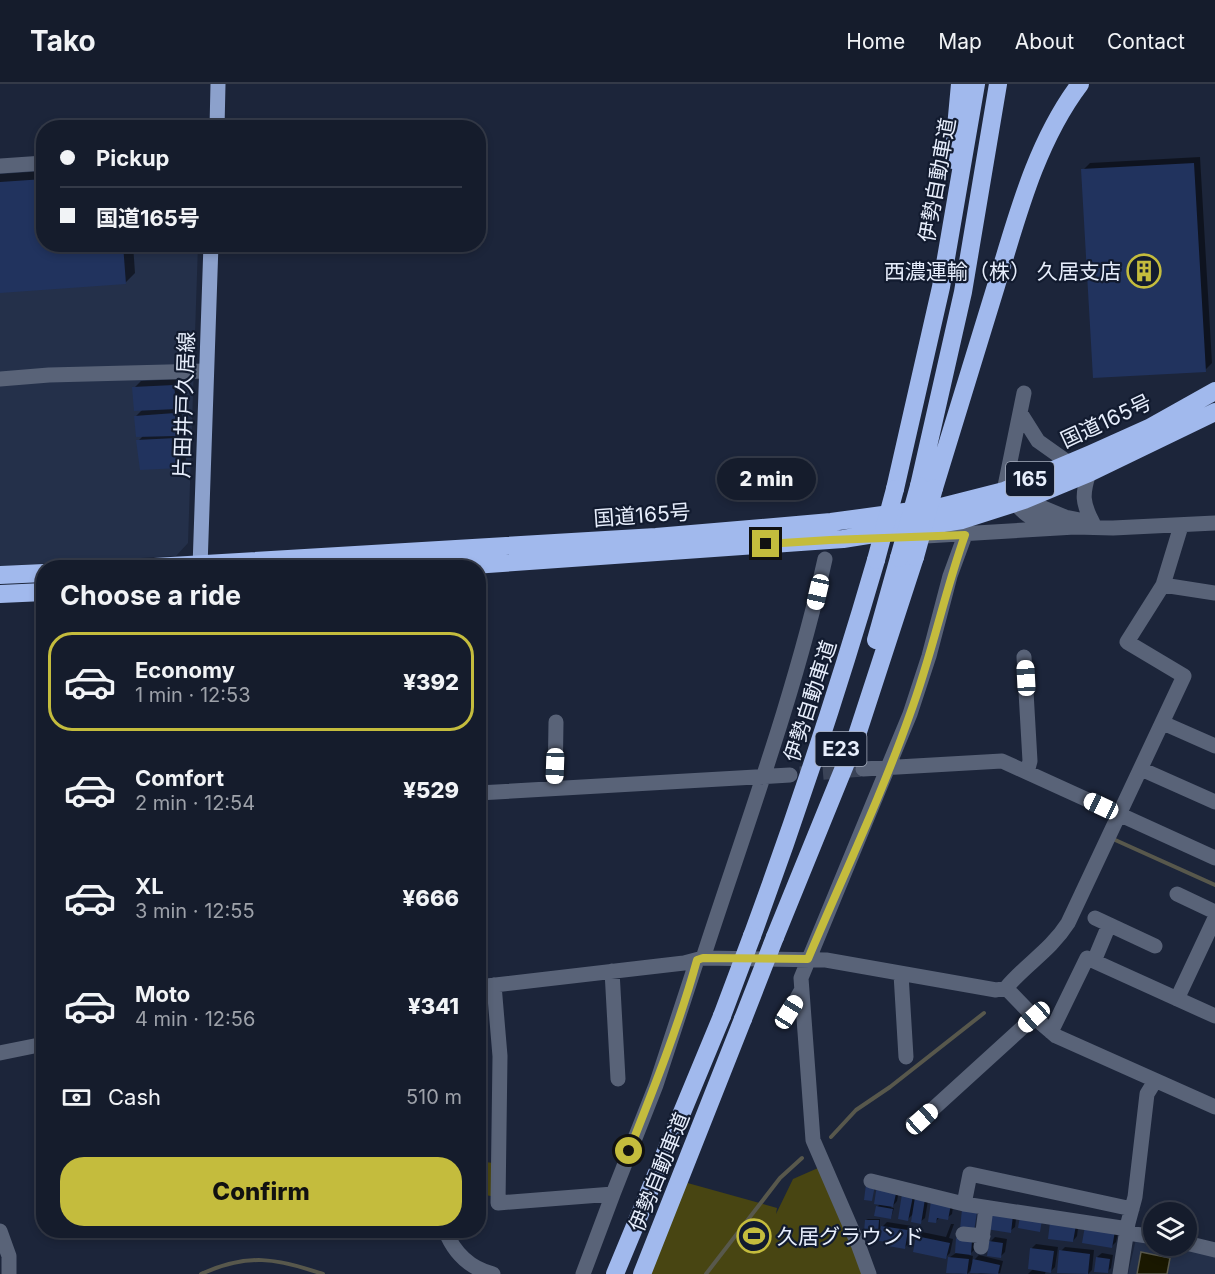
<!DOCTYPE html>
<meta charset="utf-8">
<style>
body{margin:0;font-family:Inter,"Noto Sans JP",sans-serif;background:#1e2534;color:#f1f3f6;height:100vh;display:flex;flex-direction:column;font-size:22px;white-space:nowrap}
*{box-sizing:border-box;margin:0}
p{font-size:20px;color:#9da1a9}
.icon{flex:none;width:33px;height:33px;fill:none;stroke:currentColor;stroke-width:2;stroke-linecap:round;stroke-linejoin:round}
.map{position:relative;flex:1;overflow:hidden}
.side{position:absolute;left:36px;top:476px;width:450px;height:678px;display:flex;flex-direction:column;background:#151c2c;border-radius:24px;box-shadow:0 3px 9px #0003,0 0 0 2px #343a48}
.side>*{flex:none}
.guide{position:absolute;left:36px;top:36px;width:450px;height:132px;border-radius:24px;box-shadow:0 3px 9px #0003,0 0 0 2px #343a48;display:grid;align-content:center;height:132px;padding:0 24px;background:#151c2c}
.fabs{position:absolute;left:1143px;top:1118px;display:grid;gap:12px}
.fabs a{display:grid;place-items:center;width:54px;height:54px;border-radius:50%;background:#151c2c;box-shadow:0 3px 9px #0003,0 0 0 2px #343a48;font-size:30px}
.end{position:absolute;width:27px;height:27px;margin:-14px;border:8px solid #c4bc3d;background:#111;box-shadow:0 0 0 3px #111}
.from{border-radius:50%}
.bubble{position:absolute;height:42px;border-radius:21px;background:#151c2c;box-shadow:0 3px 9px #0003,0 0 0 2px #343a48;font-size:20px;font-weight:800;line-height:42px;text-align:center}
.car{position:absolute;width:18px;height:36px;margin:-18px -9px;border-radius:8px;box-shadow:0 0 4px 2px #0007;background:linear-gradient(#fff 24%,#345 0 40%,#fff 0 76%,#345 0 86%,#fff 0)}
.guide b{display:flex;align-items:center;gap:21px;height:57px;font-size:22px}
.guide b+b{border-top:2px solid #343a48}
.guide i{width:15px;height:15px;background:#f1f3f6}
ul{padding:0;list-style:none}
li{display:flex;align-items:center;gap:18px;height:99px;margin:0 12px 9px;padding:0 12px;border:3px solid transparent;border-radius:24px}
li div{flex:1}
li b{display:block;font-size:22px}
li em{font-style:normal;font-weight:800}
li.selected{border-color:#c4bc3d}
li>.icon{width:54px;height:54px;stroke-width:1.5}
h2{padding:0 24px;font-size:27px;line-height:72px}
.pay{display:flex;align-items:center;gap:15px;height:66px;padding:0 24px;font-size:22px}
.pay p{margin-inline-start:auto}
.primary-button{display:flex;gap:12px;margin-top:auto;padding:12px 24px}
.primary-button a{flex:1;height:69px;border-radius:24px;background:#c4bc3d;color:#111;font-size:24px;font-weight:800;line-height:69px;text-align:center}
header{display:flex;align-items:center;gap:36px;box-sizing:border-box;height:84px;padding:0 30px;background:#151c2c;border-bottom:2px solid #343a48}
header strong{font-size:28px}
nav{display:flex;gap:33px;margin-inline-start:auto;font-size:21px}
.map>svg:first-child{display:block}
.built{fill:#24304a}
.green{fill:#484512}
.water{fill:#1a1800;stroke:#58584c;stroke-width:1.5}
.shadow{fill:#0007}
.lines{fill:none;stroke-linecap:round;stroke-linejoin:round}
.stream{stroke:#58584c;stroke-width:4}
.building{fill:#21335e}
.minor-tunnel{stroke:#3a4357;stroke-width:15;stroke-dasharray:15 8;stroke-linecap:butt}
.minor{stroke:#596378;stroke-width:15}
.major{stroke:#8ca1cc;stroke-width:15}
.highway{stroke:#a1b9ed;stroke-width:18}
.highway-bridge{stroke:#a1b9ed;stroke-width:18}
.route{stroke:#c4bc3d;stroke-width:8}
.labels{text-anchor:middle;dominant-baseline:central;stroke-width:4.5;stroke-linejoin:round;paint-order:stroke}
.shield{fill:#121b2f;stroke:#a7afbe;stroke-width:1.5}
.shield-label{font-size:20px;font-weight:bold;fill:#e7eefc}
.street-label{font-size:21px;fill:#e7eefc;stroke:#121b2f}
.poi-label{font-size:21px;fill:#e7eefc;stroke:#121b2f;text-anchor:end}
</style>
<header>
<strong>Tako</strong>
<nav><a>Home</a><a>Map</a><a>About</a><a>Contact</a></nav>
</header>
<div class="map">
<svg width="1215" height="1190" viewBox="0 0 1215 1190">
<rect width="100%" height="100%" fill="#1c253a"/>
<path class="built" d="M43 84 44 160 198 161 188 459 176 472 0 482V86Z
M1136 1155 1153 1158 1154 1161H1170L1197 1166 1215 1172V1190H1128Z"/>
<path class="green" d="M478 1077 493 1079 491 1112 479 1110Z
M818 1084 864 1190H647L684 1098 777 1124 776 1130 793 1095Z"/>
<path class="water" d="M1141 1168 1170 1174 1167 1190H1137Z"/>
<path class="shadow" d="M1200 73 1212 279 1205 286 1083 86 1090 79Z
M44 87V160H133L135 189 125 199 0 207V90Z
M180 295 183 316 176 323H181L183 344 178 348H182L186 376 179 383 138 357 143 352 136 332 143 325 134 304 141 297Z
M900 1101 897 1117 891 1124H894L891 1134 877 1123Z
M903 1111H929L925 1134 920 1138 914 1129 907 1136Z
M954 1116 952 1130 947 1134 940 1133 935 1138 929 1137Z
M1017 1127 1015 1143 1010 1147 988 1144Z
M1056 1134 1079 1137 1077 1152 1073 1157Z
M868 1135H880V1145L887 1138 912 1142 909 1159 905 1163 891 1157 882 1143 878 1147 866 1136Z
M951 1140H954L949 1154 953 1155 950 1169 946 1173 918 1153 922 1148 946 1153Z
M1119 1143 1116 1158 1112 1162 1084 1157Z
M975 1152V1165L969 1171 973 1172 972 1178 979 1171 1003 1177 1000 1189 981 1190 970 1187 967 1190H961L948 1188 950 1173 956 1169 958 1154Z
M995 1153 1007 1155 1005 1168 1001 1172 990 1158Z
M1036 1160 1058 1163 1055 1183 1051 1187 1046 1186 1045 1190H1028L1033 1185 1032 1164Z
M1065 1163 1094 1166 1092 1186 1088 1190 1059 1187 1061 1167Z
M1102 1169 1113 1171 1111 1184 1107 1188 1097 1173Z"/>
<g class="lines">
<path class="stream" d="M1113 755 1215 801
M831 1053 856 1026 890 1003 984 929
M201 1190C248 1169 276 1174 323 1190
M706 1190 780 1094 802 1074"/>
</g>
<path class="building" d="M1194 79 1206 288 1093 294 1081 85Z
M44 95V160H123L126 200 0 209V98Z
M174 301 177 325 134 327 132 303Z
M175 329 176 352 136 353 134 332Z
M176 354 180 384 140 386 136 356Z
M866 1100 875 1101 872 1117 864 1116Z
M877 1101 897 1105 893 1123 874 1120Z
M902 1110 913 1112 908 1137 898 1135Z
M915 1113 925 1115 921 1140 911 1138Z
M931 1117 951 1120 948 1136 937 1134 936 1139 928 1138Z
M876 1122 893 1125 891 1135 874 1132Z
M962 1125 977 1128 974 1147 960 1145Z
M989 1127 1013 1131 1011 1149 986 1145Z
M1020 1132 1042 1136 1040 1148 1018 1144Z
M865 1136H879L878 1149 864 1148Z
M1050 1138 1076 1141 1073 1158 1048 1155Z
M881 1142 908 1146 905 1165 888 1162 889 1158 879 1157Z
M1085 1142 1115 1147 1112 1164 1082 1159Z
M916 1152 950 1159 946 1175 913 1168Z
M956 1154 972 1156 971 1171 955 1169Z
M989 1157 1003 1159 1001 1174 987 1172Z
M1030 1164 1054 1167 1051 1189 1028 1185Z
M1059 1166 1090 1170 1088 1190 1057 1189Z
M948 1173 969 1175 967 1190 946 1189Z
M1096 1173 1110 1175 1108 1189 1094 1188Z
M973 1175 1000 1181 998 1190 970 1189Z"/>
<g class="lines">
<path class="minor-tunnel" d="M800 690 863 685"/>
<path class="minor" d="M0 82 44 79
M0 295 49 291 206 287
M1021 330 1038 357 1069 379
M1089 389C1082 410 1082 419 1093 439
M1004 407 1024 309
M1008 411C1023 429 1030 437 1054 440
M1017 413 1065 433 1085 437
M909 453 1075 443 1113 444 1215 439
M1163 501 1215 509
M1024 573 1030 677 1027 688
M1163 639 1215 662
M863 685 1002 677 1215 774
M1141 685 1215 718
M555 704 556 638
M478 709 790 691
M1177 810 1215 828
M1095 834 1155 862
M703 874C746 742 795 610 825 475
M1094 877 1109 841
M612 887 618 995
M901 890 906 973
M494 901 500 972 498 1119 613 1110 656 1001 697 876
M478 903 684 879 703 874 826 876 996 906 1006 904C1026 880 1050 867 1068 839L1184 592 1127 558 1163 501 1181 442
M1006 904 1034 933 1056 952 1215 1023
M1177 915 1215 834
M785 935 801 907
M1051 948 1087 874 1215 932
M0 969 44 960
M913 1039 922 1035 1034 933
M871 1097 964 1120
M1128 1145 964 1120 970 1090 1132 1125
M445 1146C454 1169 469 1184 493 1190
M0 1147 9 1172V1190
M1128 1149 1154 1153
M963 1150 983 1152
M1186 1159 1215 1166
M981 1163 986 1124
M583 1190 613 1110
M869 1190 858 1160 813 1056 801 894 910 630 929 572 950 492 965 451
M1120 1190 1128 1139 1135 1113 1147 1010 1155 997"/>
<path class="major" d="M217 44 218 0
M200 483 211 160"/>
<path class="highway" d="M953 76 960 0
M919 402 963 208 998 0
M934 404C955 337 975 269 996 202 1017 133 1036 58 1080 0
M895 405 941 203 976 0
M154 483 656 453 831 438 941 423 1004 407 1091 370 1149 344 1215 307
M444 483 843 455 962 436 1024 416 1089 389 1215 328
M0 491 44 489
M0 510 44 508
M876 556 899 474
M752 852C798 727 839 603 876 476
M775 853 856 654 915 473
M615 1190 722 932
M642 1190 743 935"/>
<path class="highway-bridge" d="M915 473 934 404
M899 474 919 402
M876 476 895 405
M722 932 752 852
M743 935 775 853"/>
</g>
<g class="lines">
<path class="route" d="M629 1067C654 1004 679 941 697 876L703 874 808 875C842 794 881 713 910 630 932 571 944 510 965 451L830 456 766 460"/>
</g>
<defs>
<symbol id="building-ring" viewBox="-11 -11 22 22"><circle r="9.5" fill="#121b2f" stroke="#c4bc3d" stroke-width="1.5"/><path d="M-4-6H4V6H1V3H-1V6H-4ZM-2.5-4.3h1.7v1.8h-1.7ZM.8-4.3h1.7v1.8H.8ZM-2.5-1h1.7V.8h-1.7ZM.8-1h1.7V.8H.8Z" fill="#c4bc3d"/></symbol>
<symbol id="stadium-ring" viewBox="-11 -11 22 22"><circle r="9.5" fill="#121b2f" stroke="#c4bc3d" stroke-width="1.5"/><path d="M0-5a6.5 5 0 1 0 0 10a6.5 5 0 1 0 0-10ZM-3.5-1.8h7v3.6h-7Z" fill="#c4bc3d"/></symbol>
</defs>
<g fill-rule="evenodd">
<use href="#building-ring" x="1125" y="168" width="38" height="38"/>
<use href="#stadium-ring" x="735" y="1133" width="38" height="38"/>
</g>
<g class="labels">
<g class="shield">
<rect x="1006" y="378" width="48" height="34" rx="4.5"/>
<rect x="815.5" y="648" width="51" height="34" rx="4.5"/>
</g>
<g class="shield-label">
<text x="1030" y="395">165</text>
<text x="841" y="665">E23</text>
</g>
<g class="street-label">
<text transform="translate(937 96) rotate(-80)">伊勢自動車道</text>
<text transform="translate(184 321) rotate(-88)">片田井戸久居線</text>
<text transform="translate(1106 337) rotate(-25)">国道165号</text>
<text transform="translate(642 431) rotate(-4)">国道165号</text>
<text transform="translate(810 617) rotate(-72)">伊勢自動車道</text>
<text transform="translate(659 1088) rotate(-68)">伊勢自動車道</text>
</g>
<g class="poi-label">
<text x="1121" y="187">西濃運輸（株） 久居支店</text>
<text x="777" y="1152" text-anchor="start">久居グラウンド</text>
</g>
</g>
</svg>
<div class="fabs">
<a><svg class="icon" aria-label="layers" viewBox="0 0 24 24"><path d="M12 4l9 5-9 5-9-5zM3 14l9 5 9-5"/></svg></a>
</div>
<i class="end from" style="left:629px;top:1067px"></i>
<i class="end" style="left:766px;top:460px"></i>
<div class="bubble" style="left:717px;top:374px;width:99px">2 min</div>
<i class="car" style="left:818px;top:508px;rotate:193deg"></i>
<i class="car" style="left:1026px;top:594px;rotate:357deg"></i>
<i class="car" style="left:555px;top:682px;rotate:182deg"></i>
<i class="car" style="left:1101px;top:722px;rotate:295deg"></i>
<i class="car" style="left:789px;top:928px;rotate:32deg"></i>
<i class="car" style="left:1034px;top:933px;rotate:228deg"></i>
<i class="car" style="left:922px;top:1035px;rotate:48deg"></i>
<div class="guide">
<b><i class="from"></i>Pickup</b>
<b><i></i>国道165号</b>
</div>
<section class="side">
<h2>Choose a ride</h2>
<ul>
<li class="selected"><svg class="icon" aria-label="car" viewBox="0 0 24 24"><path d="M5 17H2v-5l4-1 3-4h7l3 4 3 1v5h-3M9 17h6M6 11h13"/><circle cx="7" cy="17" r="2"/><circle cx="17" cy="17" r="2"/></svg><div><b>Economy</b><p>1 min · 12:53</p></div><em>¥392</em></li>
<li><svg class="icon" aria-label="car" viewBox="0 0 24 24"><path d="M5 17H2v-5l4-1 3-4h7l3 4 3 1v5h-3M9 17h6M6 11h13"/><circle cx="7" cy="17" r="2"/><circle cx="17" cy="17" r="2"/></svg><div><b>Comfort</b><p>2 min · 12:54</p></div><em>¥529</em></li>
<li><svg class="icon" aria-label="car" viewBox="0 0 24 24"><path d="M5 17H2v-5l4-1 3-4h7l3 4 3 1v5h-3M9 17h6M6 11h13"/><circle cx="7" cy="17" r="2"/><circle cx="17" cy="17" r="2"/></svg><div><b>XL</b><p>3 min · 12:55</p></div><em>¥666</em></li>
<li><svg class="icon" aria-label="car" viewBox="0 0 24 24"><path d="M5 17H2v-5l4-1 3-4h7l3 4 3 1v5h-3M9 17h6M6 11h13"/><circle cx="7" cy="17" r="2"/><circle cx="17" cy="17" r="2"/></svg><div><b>Moto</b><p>4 min · 12:56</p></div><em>¥341</em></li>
</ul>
<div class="pay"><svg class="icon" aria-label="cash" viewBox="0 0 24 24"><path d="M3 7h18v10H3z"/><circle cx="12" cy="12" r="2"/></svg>Cash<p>510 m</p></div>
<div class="primary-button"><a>Confirm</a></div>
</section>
</div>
